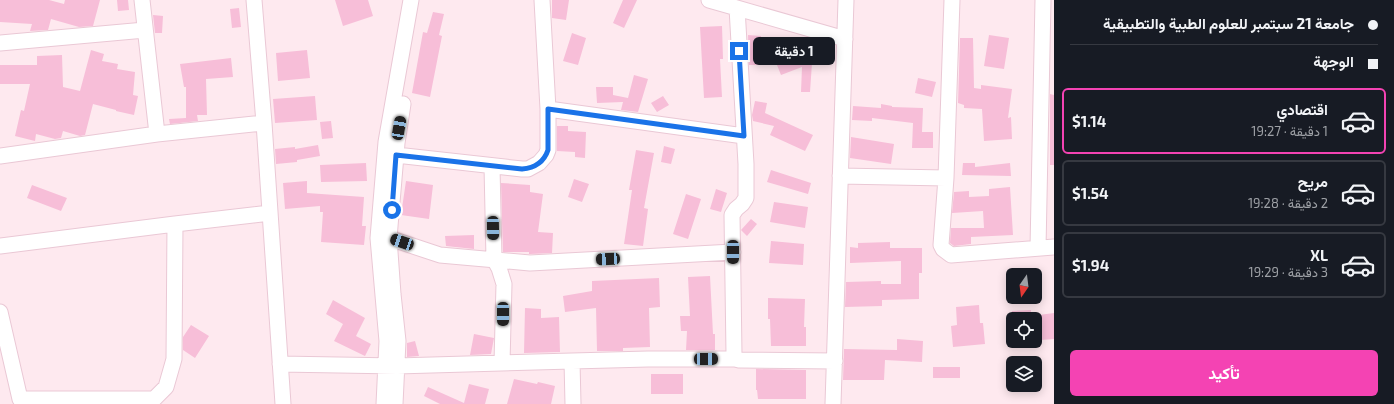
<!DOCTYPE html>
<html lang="ar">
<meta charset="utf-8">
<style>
body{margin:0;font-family:"Exo 2",Vazirmatn,sans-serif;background:#242831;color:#f1f3f6;direction:rtl;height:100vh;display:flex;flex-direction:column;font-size:15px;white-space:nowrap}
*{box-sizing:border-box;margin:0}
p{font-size:13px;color:#9ea1a6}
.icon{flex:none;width:22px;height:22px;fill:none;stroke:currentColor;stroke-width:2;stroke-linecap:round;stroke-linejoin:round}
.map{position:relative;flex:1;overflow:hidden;direction:ltr}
.drawer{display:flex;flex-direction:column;background:#171b24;width:340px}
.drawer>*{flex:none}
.guide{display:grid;align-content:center;height:88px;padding:0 16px;background:#171b24}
.needle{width:26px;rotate:194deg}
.fabs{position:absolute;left:1006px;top:268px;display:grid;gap:8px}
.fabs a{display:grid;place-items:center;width:36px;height:36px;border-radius:6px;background:#171b24;box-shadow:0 2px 10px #0003;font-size:20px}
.end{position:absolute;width:18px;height:18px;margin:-9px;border:5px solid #1a73e8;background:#fff;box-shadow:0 0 0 2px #fff}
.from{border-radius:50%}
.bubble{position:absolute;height:28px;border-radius:6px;background:#171b24;box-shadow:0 2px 10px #0003;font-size:13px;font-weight:700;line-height:28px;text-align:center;direction:rtl}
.car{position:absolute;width:12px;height:24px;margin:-12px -6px;border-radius:5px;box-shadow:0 0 3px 1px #0007;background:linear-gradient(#222 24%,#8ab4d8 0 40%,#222 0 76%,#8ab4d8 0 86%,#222 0)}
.guide b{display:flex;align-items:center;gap:14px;height:38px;font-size:15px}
.guide b+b{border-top:1px solid #363941}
.guide i{width:10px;height:10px;background:#f1f3f6}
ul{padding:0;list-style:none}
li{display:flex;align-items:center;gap:12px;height:66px;margin:0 8px 6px;padding:0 8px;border:2px solid #363941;border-radius:6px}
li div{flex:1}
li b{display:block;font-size:15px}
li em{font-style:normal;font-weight:700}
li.current{border-color:#f443b3}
li>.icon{width:36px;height:36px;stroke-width:1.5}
.action{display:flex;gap:8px;margin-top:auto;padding:8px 16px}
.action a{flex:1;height:46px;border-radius:6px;background:#f443b3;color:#fff;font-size:16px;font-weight:700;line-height:46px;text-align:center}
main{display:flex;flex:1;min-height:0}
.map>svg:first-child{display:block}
.building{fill:#f7bed8}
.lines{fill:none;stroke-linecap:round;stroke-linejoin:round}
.minor-casing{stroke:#eac8d5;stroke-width:17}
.minor{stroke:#fff;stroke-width:15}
.route{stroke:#1a73e8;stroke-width:5}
</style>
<main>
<section class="drawer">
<div class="guide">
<b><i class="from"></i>جامعة 21 سبتمبر للعلوم الطبية والتطبيقية</b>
<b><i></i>الوجهة</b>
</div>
<ul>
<li class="current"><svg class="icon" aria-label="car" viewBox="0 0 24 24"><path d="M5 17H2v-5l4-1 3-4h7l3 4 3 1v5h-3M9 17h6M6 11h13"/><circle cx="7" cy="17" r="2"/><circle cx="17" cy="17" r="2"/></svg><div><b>اقتصادي</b><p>1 دقيقة · 19:27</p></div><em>$1.14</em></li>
<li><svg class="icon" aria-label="car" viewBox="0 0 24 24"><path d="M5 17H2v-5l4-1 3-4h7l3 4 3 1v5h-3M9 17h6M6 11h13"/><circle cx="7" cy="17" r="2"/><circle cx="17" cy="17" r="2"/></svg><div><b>مريح</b><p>2 دقيقة · 19:28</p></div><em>$1.54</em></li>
<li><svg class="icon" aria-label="car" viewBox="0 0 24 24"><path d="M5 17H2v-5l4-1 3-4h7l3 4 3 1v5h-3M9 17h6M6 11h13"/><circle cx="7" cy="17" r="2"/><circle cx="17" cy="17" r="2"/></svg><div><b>XL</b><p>3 دقيقة · 19:29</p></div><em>$1.94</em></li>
</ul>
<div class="action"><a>تأكيد</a></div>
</section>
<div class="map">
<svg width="1054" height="404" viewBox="0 0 1054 404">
<rect width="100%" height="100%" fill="#fee9ef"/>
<path class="building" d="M0 0H49L64 4 65 0H100L93 26 79 27 51 19 48 30 30 31 32 24 0 22Z
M117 0H128L129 10 118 11Z
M335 0H368L373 16 343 26Z
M552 0H569L566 20 552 18Z
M623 0H637L624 28 613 23Z
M239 8 241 27 232 28 230 9Z
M433 12 444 14 439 35 442 36 430 97 412 93 423 32 427 33Z
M153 15 163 16 162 33H155Z
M722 26 723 59H720L722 97 704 98 700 27Z
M572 33 586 38 578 65 563 61Z
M748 35 761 36 760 65H749Z
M989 35 1009 38 1004 69 984 66Z
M960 38H973L974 88 981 89V85L1012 89 1008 118 1011 117 1012 139 984 141 982 109 964 108V105L958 103Z
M783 40 791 60 817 61 812 63 810 92H801L802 67 781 75 769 45Z
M91 50 104 54 102 61 118 64 117 69 135 72 133 95 138 96 134 115 116 111V110L93 104 85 135 80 136 63 131 61 138 55 139 36 134 35 141 15 136 21 110 24 111 30 84H0V65H37V56L62 55 63 87 80 91Z
M307 50 310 78 278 81 276 53Z
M231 58 233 77 206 79 207 115H197L198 121 170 124 169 119 186 118V87H184L180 64Z
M634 75 648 79 638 112 621 110 623 102 597 103 596 87H613V95L628 98Z
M918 78 936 82 932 97 915 93Z
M1050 94 1054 95V165H1050Z
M315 96 317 120 275 123 273 99Z
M663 96 669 105 657 112 651 103Z
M755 101 767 103 765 113 813 135 805 151 770 135 774 126 753 121 752 115Z
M881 104 892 106V107L923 108 922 132H933V148H912L913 123 872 118V121L852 120 853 106 881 108Z
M331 121 333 138 322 139 320 122Z
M557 126H568V131L586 132 585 158 575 157V152L557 151Z
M851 137 894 144 891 164 850 158Z
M318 145 320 156 297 160V162L276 164 275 149 295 147V149Z
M664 146 675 149 671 164 661 162Z
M636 150 654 153 644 208 648 209 643 246 624 244 632 190H629Z
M366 163 367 181 321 182 320 165Z
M963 163H975V167L1010 163 1011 176 962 175Z
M771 170 811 183 808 194 767 182Z
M574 179 589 184 582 202 568 197Z
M307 181V193L364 197 362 226H366L364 245 321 242 323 212H320V206L285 209 283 183Z
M406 181 433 185 429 219 401 215Z
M501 183 530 185V192L543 194 538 232 553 233 552 253 530 254H529V252H503Z
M32 185 67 198 61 211 27 198Z
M1010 187 1013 235 971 237V244L954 246 950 243 951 228H984L983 211 952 213 954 192 969 191V197L989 196V189Z
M716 189 727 193 721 212 710 209Z
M686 194 701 199 688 239 673 234Z
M774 202 808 207 805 228 770 222Z
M751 219 757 224 747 236 741 230Z
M474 235V249L446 246 445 236Z
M771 241 804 244 803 265 769 263Z
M890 242V248H922V273H919V299L882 300V306L845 307 846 282 881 281V284H901V261L850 263V247L858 248V243Z
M710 276 713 334H715V350H686L687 331H681L680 316H690L688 277Z
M659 278 660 307 649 308 650 347 623 348V351H597L596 308 565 312 563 296 592 291V281Z
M768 298 805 299 804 327H806V346H771L770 319H768Z
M333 300 365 318 356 336 371 344 365 356 334 341 343 324 326 314Z
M979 305 980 323H983L985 344 953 347 951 326 957 325 956 307Z
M525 308 541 309V318L559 317 560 352 524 353Z
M1031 310V319H1012V311Z
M1054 313V339L1041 340 1039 315Z
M191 325 209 336 195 358 183 350V337Z
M474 334 494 338 491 354 470 355Z
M897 339 923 341 922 362 885 360 884 380H843L844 349 897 350Z
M415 341 419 356 407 357V343Z
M933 367H960V378H933Z
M756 369 806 370V399H758L757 390H756Z
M651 374H683V394H651Z
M514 379 537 384 538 382 555 386 551 404H507Z
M469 384 489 389 485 404H440L424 396 428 387 464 403Z"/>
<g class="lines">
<defs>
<path id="minor" d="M142 0 157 134
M254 0 264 123 283 404
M709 0 845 39
M737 8 746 164V198L742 204 736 209 732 215 734 354 735 359 739 360 835 361
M0 43 145 30
M548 109 744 136
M396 155 522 169H528L539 163 546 155 548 150V109L542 0
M0 156 157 134 264 123
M492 166 494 259 499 268 504 284 502 363
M840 176 946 178 952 0
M946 178 941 245 943 249 951 255 1054 247
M389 238 440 255 530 263 733 252
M0 246 175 224
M1038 248 1043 0
M0 312 20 399 24 404
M280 364 397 366 572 361
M20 399H154L166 387 174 359 175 224 270 213
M384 404 387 341 378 238 386 142 411 0
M395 404 398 341 393 294 389 238 397 143 403 104
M573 404 572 361 648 359H735
M833 404 846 0"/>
</defs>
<use href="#minor" class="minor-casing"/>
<use href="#minor" class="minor"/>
</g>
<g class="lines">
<path class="route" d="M392 210 396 155 522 169C534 168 544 162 548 150V109L744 136 739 51"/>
</g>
</svg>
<div class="fabs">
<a><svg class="needle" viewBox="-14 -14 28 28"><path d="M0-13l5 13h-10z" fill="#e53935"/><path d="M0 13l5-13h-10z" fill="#9ea1a6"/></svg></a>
<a><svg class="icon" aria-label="locate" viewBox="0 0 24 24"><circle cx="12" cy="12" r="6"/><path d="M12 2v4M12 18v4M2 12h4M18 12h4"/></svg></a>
<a><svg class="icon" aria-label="layers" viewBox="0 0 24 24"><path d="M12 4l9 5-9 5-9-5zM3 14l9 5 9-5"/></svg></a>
</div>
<i class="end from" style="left:392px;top:210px"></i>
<i class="end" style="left:739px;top:51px"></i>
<div class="bubble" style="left:753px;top:37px;width:82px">1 دقيقة</div>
<i class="car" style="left:399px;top:128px;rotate:10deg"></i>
<i class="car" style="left:493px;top:228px;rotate:179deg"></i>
<i class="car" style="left:402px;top:242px;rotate:289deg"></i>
<i class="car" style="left:733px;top:252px;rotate:180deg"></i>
<i class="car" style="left:608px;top:259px;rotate:267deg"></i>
<i class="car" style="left:503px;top:314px;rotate:180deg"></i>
<i class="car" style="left:706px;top:359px;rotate:90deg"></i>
</div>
</main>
